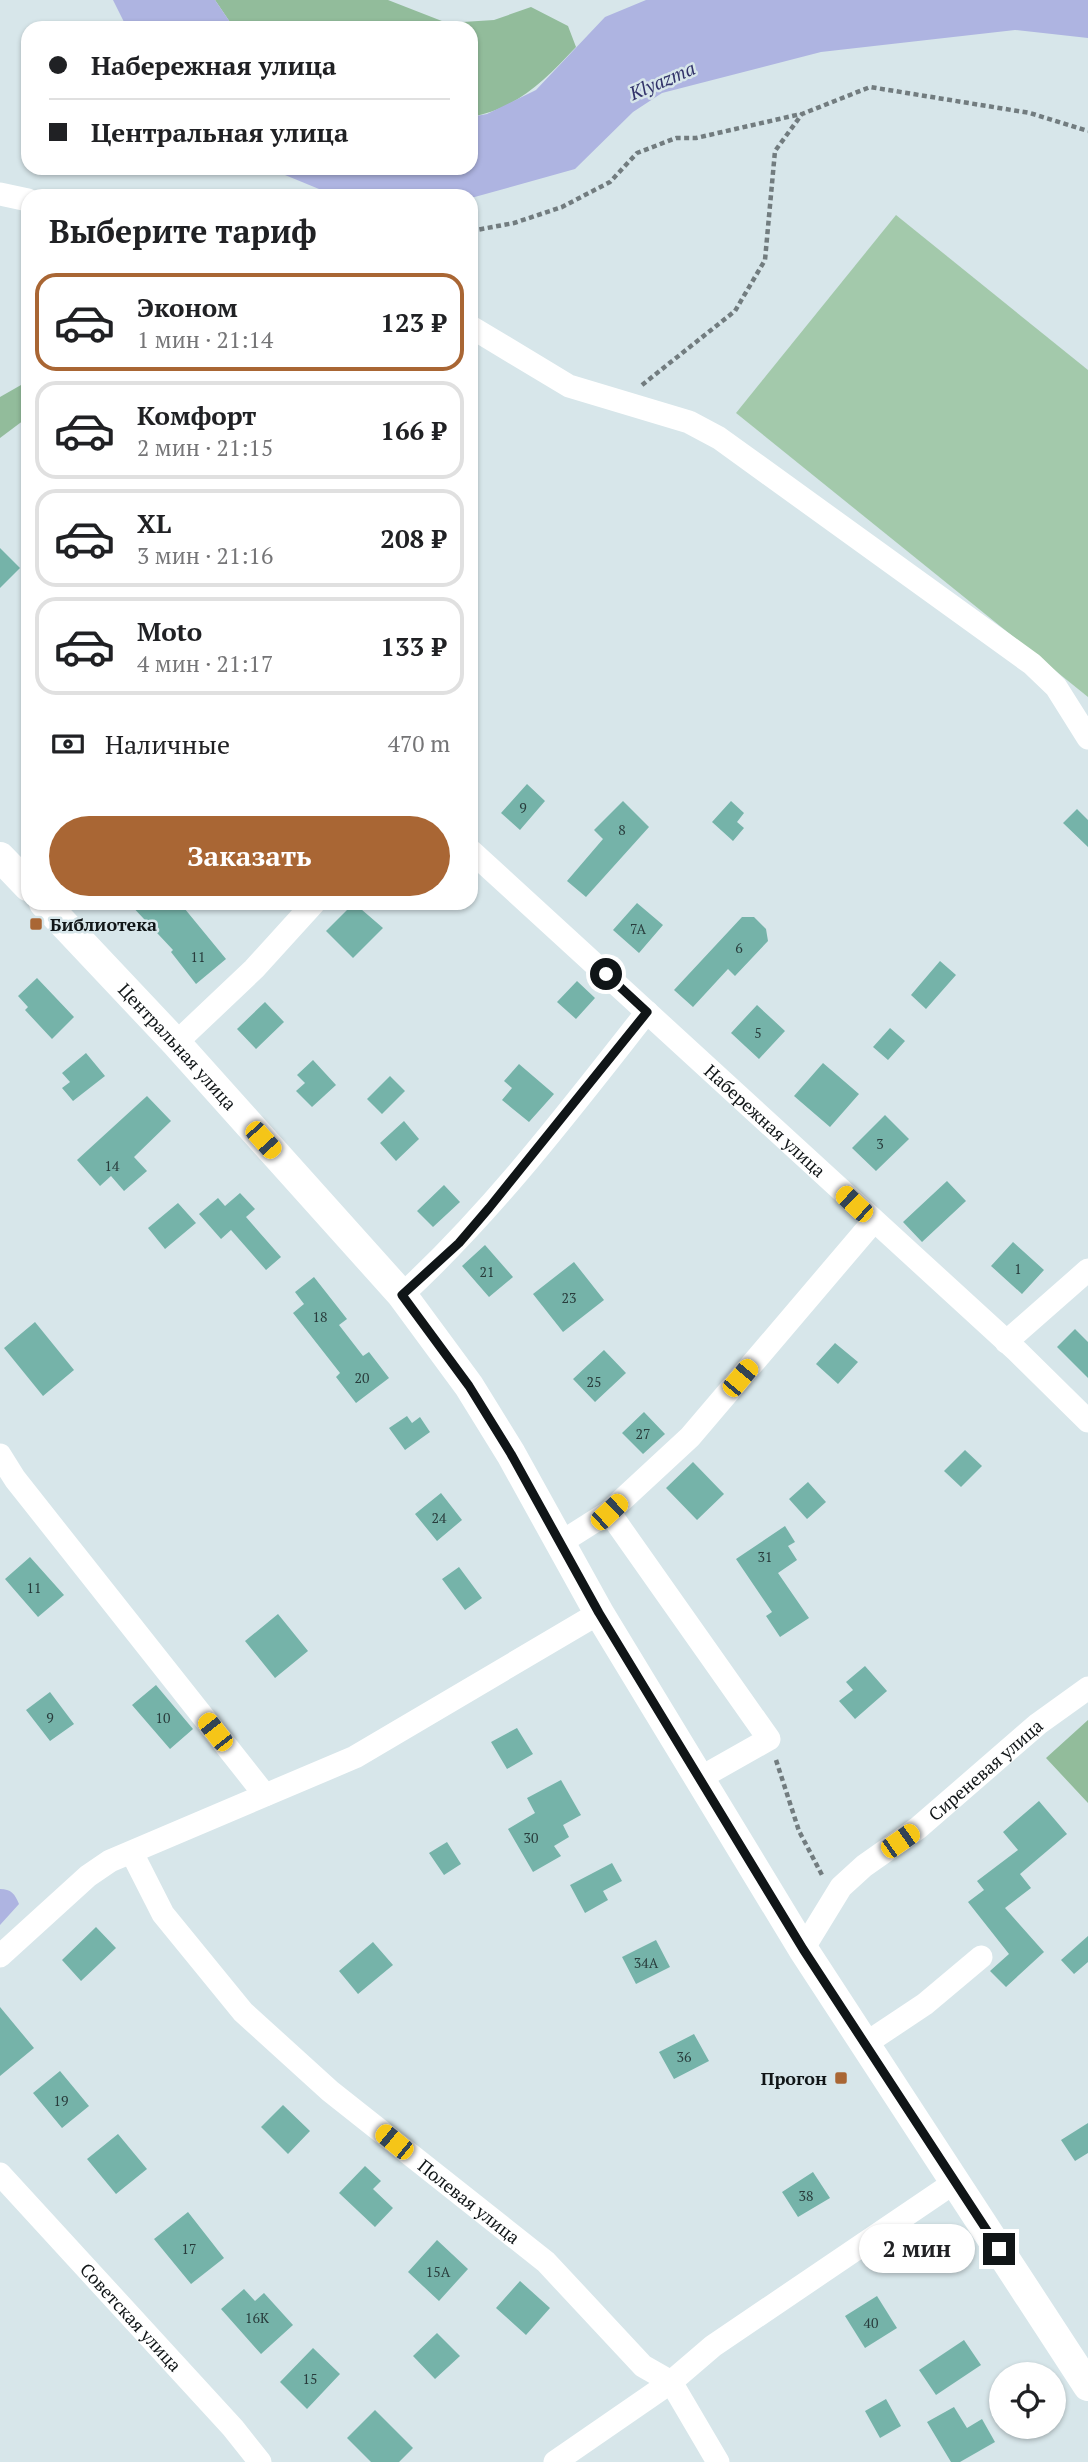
<!DOCTYPE html>
<html lang="ru">
<meta charset="utf-8">
<style>
body{margin:0;font-family:"PT Serif",serif;background:#f6f6f6;color:#202124;height:100vh;display:flex;flex-direction:column;font-size:26px;white-space:nowrap}
*{box-sizing:border-box;margin:0}
p{font-size:23px;color:#757577}
.icon{flex:none;width:38px;height:38px;fill:none;stroke:currentColor;stroke-width:2;stroke-linecap:round;stroke-linejoin:round}
.map{position:relative;flex:1;overflow:hidden}
.sheet{position:absolute;left:21px;top:189px;width:457px;height:721px;display:flex;flex-direction:column;background:#fff;border-radius:21px;box-shadow:0 2px 5px #0004}
.sheet>*{flex:none}
.banner{position:absolute;left:21px;top:21px;width:457px;height:154px;border-radius:21px;box-shadow:0 2px 5px #0004;display:grid;align-content:center;height:154px;padding:0 28px;background:#fff}
.buttons{position:absolute;left:989px;top:2362px;display:grid;gap:14px}
.buttons a{display:grid;place-items:center;width:77px;height:77px;border-radius:50%;background:#fff;box-shadow:0 2px 5px #0004;font-size:35px}
.end{position:absolute;width:32px;height:32px;margin:-16px;border:9px solid #101517;background:#fff;box-shadow:0 0 0 4px #fff}
.from{border-radius:50%}
.bubble{position:absolute;height:49px;border-radius:24px;background:#fff;box-shadow:0 2px 5px #0004;font-size:23px;font-weight:700;line-height:49px;text-align:center}
.car{position:absolute;width:21px;height:42px;margin:-21px -10px;border-radius:9px;box-shadow:0 0 5px 2px #0007;background:linear-gradient(#f5c518 24%,#345 0 40%,#f5c518 0 76%,#345 0 86%,#f5c518 0)}
.banner b{display:flex;align-items:center;gap:24px;height:66px;font-size:26px}
.banner b+b{border-top:2px solid #e0e0e0}
.banner i{width:18px;height:18px;background:#202124}
ul{padding:0;list-style:none}
li{display:flex;align-items:center;gap:21px;height:98px;margin:0 14px 10px;padding:0 14px;border:4px solid #e0e0e0;border-radius:21px}
li div{flex:1}
li b{display:block;font-size:26px}
li em{font-style:normal;font-weight:700}
li.on{border-color:#a96634}
li>.icon{width:63px;height:63px;stroke-width:1.5}
h2{padding:0 28px;font-size:32px;line-height:84px}
.pay{display:flex;align-items:center;gap:18px;height:77px;padding:0 28px;font-size:26px}
.pay p{margin-inline-start:auto}
.primary-button{display:flex;gap:14px;margin-top:auto;padding:14px 28px}
.primary-button a{flex:1;height:80px;border-radius:42px;background:#a96634;color:#fff;font-size:28px;font-weight:700;line-height:80px;text-align:center}
.map>svg:first-child{display:block}
.green{fill:#a3c9ab}
.forest{fill:#92bc9b}
.water{fill:#aeb4e1}
.building{fill:#75b3a9}
.lines{fill:none;stroke-linecap:round;stroke-linejoin:round}
.path{stroke:#727c7f;stroke-width:4.5;stroke-dasharray:5 3.5;stroke-linecap:butt}
.minor{stroke:#fff;stroke-width:23}
.major{stroke:#fff;stroke-width:30}
.route{stroke:#101517;stroke-width:9}
.poi-dot{fill:#a96634;stroke:#d7e6ea;stroke-width:2.5}
.labels{text-anchor:middle;dominant-baseline:central;stroke-width:5;stroke-linejoin:round;paint-order:stroke}
.number-label{font-size:14px;fill:#293c3c}
.poi-label{font-size:18px;font-weight:bold;fill:#101517;stroke:#d7e6ea;text-anchor:start}
.street-label{font-size:18px;fill:#101517;stroke:#d7e6ea}
.water-label{font-size:19px;font-style:italic;fill:#313269;stroke:#d7e6ea}
</style>
<div class="map">
<svg width="1088" height="2462" viewBox="0 0 1088 2462">
<rect width="100%" height="100%" fill="#d7e6ea"/>
<path class="green" d="M896 215 1088 370V697L736 413Z"/>
<path class="forest" d="M215 0H388L447 23 494 20 531 7 568 26 576 47C544 81 518 108 471 117V28H234Z
M28 381V417L0 438V397Z
M1088 1720V1803L1046 1758Z"/>
<path class="water" d="M113 0H215L234 28H127Z
M646 0H1088V38L1015 30 821 52 662 93 633 112 575 169 471 198 336 196 268 168H471V117L487 114 536 90 605 17Z
M0 1889C11 1889 15 1894 19 1904L0 1925Z"/>
<path class="building" d="M0 548 20 568 0 588Z
M527 784 545 801 520 830 501 813Z
M623 801 649 827 586 897 567 881 603 839 594 830Z
M731 801 744 813 737 822 744 828 733 841 712 822Z
M1077 809 1088 820V847L1063 823Z
M129 903H180L226 959 196 984 171 952 173 950Z
M354 903 383 928 353 958 326 931Z
M637 903 663 925 639 953 613 930Z
M742 917H754L766 929 768 941 735 976 728 969 693 1007 674 990Z
M940 961 956 975 926 1009 911 995Z
M37 978 74 1017 52 1039 25 1010 28 1007 18 996Z
M577 981 595 998 576 1019 557 1002Z
M265 1002 284 1022 256 1049 237 1029Z
M757 1005 785 1031 759 1059 731 1033Z
M890 1028 905 1041 888 1060 873 1047Z
M86 1053 105 1076 73 1101 62 1088 70 1082 62 1073Z
M313 1060 336 1085 312 1107 296 1091 305 1083 297 1075Z
M823 1063 859 1094 830 1127 794 1096Z
M519 1064 554 1094 529 1122 502 1100 512 1088 504 1081Z
M390 1076 405 1091 382 1114 367 1099Z
M147 1096 171 1121 134 1157 147 1171 124 1191 111 1176 100 1186 77 1160Z
M885 1115 909 1139 876 1171 852 1148Z
M404 1121 419 1139 396 1161 380 1143Z
M947 1181 966 1201 922 1242 903 1222Z
M444 1185 460 1202 433 1227 417 1211Z
M240 1193 255 1209 246 1217 281 1257 266 1270 231 1230 221 1239 199 1214 218 1198 225 1206Z
M178 1203 196 1223 165 1249 148 1228Z
M1013 1242 1044 1270 1022 1294 991 1266Z
M485 1245 513 1277 489 1297 462 1266Z
M574 1262 604 1300 563 1332 533 1294Z
M314 1277 347 1319 339 1325 363 1356 369 1352 389 1378 356 1403 336 1377 340 1373 293 1313 304 1304 295 1292Z
M35 1322 74 1370 43 1396 4 1348Z
M1075 1329 1088 1342V1378L1057 1347Z
M835 1343 858 1362 838 1384 816 1364Z
M604 1350 626 1373 595 1402 573 1379Z
M644 1412 665 1434 643 1454 622 1433Z
M407 1416 412 1423 420 1417 430 1432 405 1450 389 1428Z
M965 1450 982 1466 961 1487 944 1471Z
M693 1462 724 1494 697 1520 666 1488Z
M808 1482 826 1502 807 1519 789 1499Z
M441 1493 462 1520 437 1541 415 1514Z
M785 1526 795 1542 788 1546 797 1560 778 1573 809 1618 780 1637 766 1616 772 1612 736 1559Z
M30 1557 64 1595 38 1617 5 1579Z
M459 1567 482 1598 465 1610 442 1579Z
M278 1614 308 1651 275 1678 245 1641Z
M865 1666 887 1691 855 1719 839 1701 853 1690 846 1682Z
M156 1685 193 1729 170 1749 132 1705Z
M50 1692 74 1724 50 1741 26 1710Z
M517 1728 533 1754 507 1769 491 1742Z
M561 1780 581 1815 563 1825 569 1837 554 1846 561 1856 533 1872 508 1829 535 1813 527 1798Z
M1039 1801 1067 1834 1020 1874 1031 1888 1005 1908 1044 1952 1006 1987 990 1971 1009 1954 968 1902 984 1890 977 1881 1018 1850 1003 1832Z
M447 1842 461 1864 444 1875 429 1853Z
M612 1863 622 1881 603 1891 608 1900 585 1913 570 1885Z
M96 1927 116 1948 81 1981 62 1960Z
M1088 1936V1962L1074 1974 1061 1960Z
M656 1940 670 1967 636 1984 622 1957Z
M373 1942 393 1965 358 1994 339 1971Z
M0 2007 34 2048 0 2076Z
M694 2034 709 2061 674 2079 659 2052Z
M60 2071 89 2106 62 2128 33 2093Z
M283 2105 310 2131 288 2154 261 2127Z
M1088 2123V2153L1075 2161 1061 2140Z
M118 2134 147 2169 116 2194 87 2159Z
M365 2166 381 2181 373 2189 393 2208 375 2227 339 2193Z
M813 2172 830 2198 798 2217 782 2192Z
M188 2212 224 2258 191 2284 154 2239Z
M437 2240 468 2269 439 2301 408 2272Z
M520 2281 550 2308 526 2335 496 2308Z
M244 2289 255 2301 264 2293 293 2325 261 2354 221 2309Z
M877 2296 897 2328 865 2348 845 2316Z
M437 2333 460 2356 435 2379 413 2356Z
M964 2340 981 2365 936 2395 919 2370Z
M313 2348 340 2374 307 2409 280 2382Z
M886 2399 901 2426 880 2438 865 2411Z
M954 2407 967 2428 982 2419 995 2442 960 2462H951L927 2422Z
M375 2410 413 2448 399 2462H371L347 2438Z"/>
<g class="lines">
<path class="path" d="M471 231 514 223 562 207 610 182 637 153 676 138H696L801 114
M642 385 735 311 765 260 775 151 802 114 870 87 1030 113 1088 131
M776 1760 799 1831 822 1875"/>
<g class="minor">
<path d="M0 194 28 200"/>
<path d="M471 327 569 386 689 422 719 438 1032 664 1056 687 1088 738"/>
<path id="s1" d="M471 851 1017 1351 1088 1421"/>
<path d="M176 1043 254 969 314 903"/>
<path d="M402 1295C495 1209 569 1111 647 1012"/>
<path d="M1006 1342 1088 1270"/>
<path d="M0 1455 15 1479 265 1795"/>
<path d="M609 1512 769 1739 700 1778"/>
<path d="M560 1543 609 1512 690 1437 873 1222"/>
<path id="s2" d="M132 1853 163 1914 243 2012 330 2091 546 2262 643 2366 671 2382 718 2462"/>
<path id="s3" d="M803 1949 841 1887 864 1866 918 1828 1038 1724 1088 1688"/>
<path d="M0 1956 88 1876 110 1861 355 1757 599 1613"/>
<path d="M865 2044 925 2004 981 1957"/>
<path id="s4" d="M0 2174 233 2428 260 2462"/>
<path d="M555 2462 671 2382 713 2346 955 2182"/>
</g>
<g class="major">
<path d="M0 857 28 886"/>
<path id="s5" d="M44 903 176 1043 402 1295 469 1386 511 1454 599 1613 803 1949 1088 2386"/>
</g>
</g>
<g class="lines">
<path class="route" d="M606 974 647 1012 489 1208 459 1243 402 1295 469 1386 511 1454 599 1613 803 1949 999 2249"/>
</g>
<g class="poi-dot">
<rect x="29" y="917" width="14" height="14" rx="3.5"/>
<rect x="834" y="2071" width="14" height="14" rx="3.5"/>
</g>
<g class="labels">
<g class="number-label">
<text x="523" y="807">9</text>
<text x="622" y="829">8</text>
<text x="638" y="928">7А</text>
<text x="739" y="947">6</text>
<text x="198" y="956">11</text>
<text x="758" y="1032">5</text>
<text x="880" y="1143">3</text>
<text x="112" y="1165">14</text>
<text x="1018" y="1268">1</text>
<text x="487" y="1271">21</text>
<text x="569" y="1297">23</text>
<text x="320" y="1316">18</text>
<text x="362" y="1377">20</text>
<text x="594" y="1381">25</text>
<text x="643" y="1433">27</text>
<text x="439" y="1517">24</text>
<text x="765" y="1556">31</text>
<text x="34" y="1587">11</text>
<text x="50" y="1717">9</text>
<text x="163" y="1717">10</text>
<text x="531" y="1837">30</text>
<text x="646" y="1962">34А</text>
<text x="684" y="2056">36</text>
<text x="61" y="2100">19</text>
<text x="806" y="2195">38</text>
<text x="189" y="2248">17</text>
<text x="438" y="2271">15А</text>
<text x="257" y="2317">16К</text>
<text x="871" y="2322">40</text>
<text x="310" y="2378">15</text>
</g>
<g class="poi-label">
<text x="50" y="924">Библиотека</text>
<text x="827" y="2078" text-anchor="end">Прогон</text>
</g>
<g class="street-label">
<text stroke="none"><textPath href="#s5" startOffset="196">Центральная улица</textPath></text>
<text stroke="none"><textPath href="#s1" startOffset="399">Набережная улица</textPath></text>
<text stroke="none"><textPath href="#s3" startOffset="259">Сиреневая улица</textPath></text>
<text stroke="none"><textPath href="#s2" startOffset="490">Полевая улица</textPath></text>
<text stroke="none"><textPath href="#s4" startOffset="194">Советская улица</textPath></text>
</g>
<g class="water-label">
<text transform="translate(662 80) rotate(-23)">Klyazma</text>
</g>
</g>
</svg>
<div class="buttons">
<a><svg class="icon" aria-label="locate" viewBox="0 0 24 24"><circle cx="12" cy="12" r="6"/><path d="M12 2v4M12 18v4M2 12h4M18 12h4"/></svg></a>
</div>
<i class="end from" style="left:606px;top:974px"></i>
<i class="end" style="left:999px;top:2249px"></i>
<div class="bubble" style="left:859px;top:2224px;width:116px">2 мин</div>
<i class="car" style="left:263px;top:1140px;rotate:138deg"></i>
<i class="car" style="left:854px;top:1204px;rotate:313deg"></i>
<i class="car" style="left:740px;top:1378px;rotate:40deg"></i>
<i class="car" style="left:609px;top:1512px;rotate:47deg"></i>
<i class="car" style="left:215px;top:1732px;rotate:322deg"></i>
<i class="car" style="left:900px;top:1841px;rotate:55deg"></i>
<i class="car" style="left:394px;top:2142px;rotate:309deg"></i>
<div class="banner">
<b><i class="from"></i>Набережная улица</b>
<b><i></i>Центральная улица</b>
</div>
<section class="sheet">
<h2>Выберите тариф</h2>
<ul>
<li class="on"><svg class="icon" aria-label="car" viewBox="0 0 24 24"><path d="M5 17H2v-5l4-1 3-4h7l3 4 3 1v5h-3M9 17h6M6 11h13"/><circle cx="7" cy="17" r="2"/><circle cx="17" cy="17" r="2"/></svg><div><b>Эконом</b><p>1 мин · 21:14</p></div><em>123 ₽</em></li>
<li><svg class="icon" aria-label="car" viewBox="0 0 24 24"><path d="M5 17H2v-5l4-1 3-4h7l3 4 3 1v5h-3M9 17h6M6 11h13"/><circle cx="7" cy="17" r="2"/><circle cx="17" cy="17" r="2"/></svg><div><b>Комфорт</b><p>2 мин · 21:15</p></div><em>166 ₽</em></li>
<li><svg class="icon" aria-label="car" viewBox="0 0 24 24"><path d="M5 17H2v-5l4-1 3-4h7l3 4 3 1v5h-3M9 17h6M6 11h13"/><circle cx="7" cy="17" r="2"/><circle cx="17" cy="17" r="2"/></svg><div><b>XL</b><p>3 мин · 21:16</p></div><em>208 ₽</em></li>
<li><svg class="icon" aria-label="car" viewBox="0 0 24 24"><path d="M5 17H2v-5l4-1 3-4h7l3 4 3 1v5h-3M9 17h6M6 11h13"/><circle cx="7" cy="17" r="2"/><circle cx="17" cy="17" r="2"/></svg><div><b>Moto</b><p>4 мин · 21:17</p></div><em>133 ₽</em></li>
</ul>
<div class="pay"><svg class="icon" aria-label="cash" viewBox="0 0 24 24"><path d="M3 7h18v10H3z"/><circle cx="12" cy="12" r="2"/></svg>Наличные<p>470 m</p></div>
<div class="primary-button"><a>Заказать</a></div>
</section>
</div>
